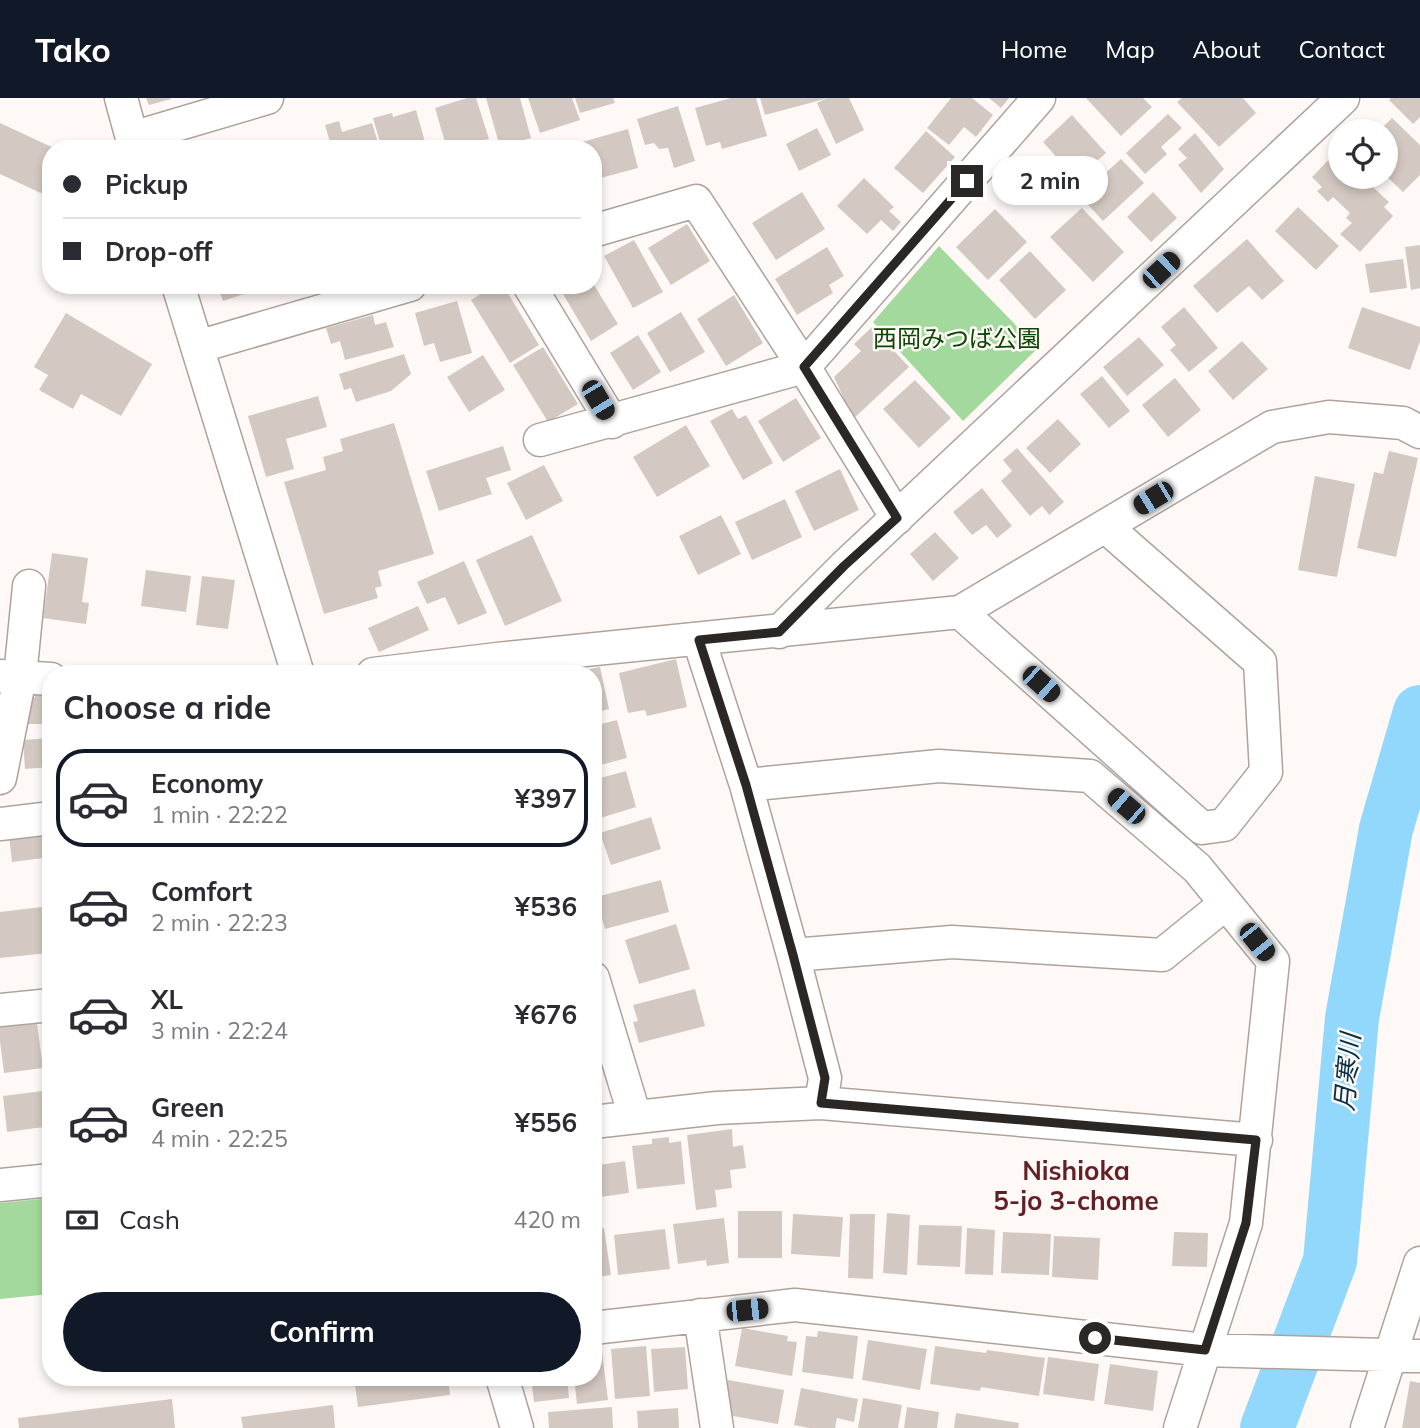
<!DOCTYPE html>
<meta charset="utf-8">
<style>
body{margin:0;font-family:Mulish,"Noto Sans JP",sans-serif;background:#f7f7f7;color:#2b2b33;height:100vh;display:flex;flex-direction:column;font-size:26px;white-space:nowrap}
*{box-sizing:border-box;margin:0}
p{font-size:23px;color:#7c7c81}
.icon{flex:none;width:38px;height:38px;fill:none;stroke:currentColor;stroke-width:2;stroke-linecap:round;stroke-linejoin:round}
.map{position:relative;flex:1;overflow:hidden}
.side{position:absolute;left:42px;top:567px;width:560px;height:721px;display:flex;flex-direction:column;background:#fff;border-radius:28px;box-shadow:0 4px 10px #0003}
.side>*{flex:none}
.guide{position:absolute;left:42px;top:42px;width:560px;height:154px;border-radius:28px;box-shadow:0 4px 10px #0003;display:grid;align-content:center;height:154px;padding:0 21px;background:#fff}
.tools{position:absolute;left:1328px;top:21px;display:grid;gap:14px}
.tools a{display:grid;place-items:center;width:70px;height:70px;border-radius:50%;background:#fff;box-shadow:0 4px 10px #0003;font-size:35px}
.end{position:absolute;width:32px;height:32px;margin:-16px;border:9px solid #2b2725;background:#fff;box-shadow:0 0 0 4px #fff}
.from{border-radius:50%}
.bubble{position:absolute;height:49px;border-radius:24px;background:#fff;box-shadow:0 4px 10px #0003;font-size:23px;font-weight:700;line-height:49px;text-align:center}
.car{position:absolute;width:21px;height:42px;margin:-21px -10px;border-radius:9px;box-shadow:0 0 5px 2px #0007;background:linear-gradient(#222 24%,#8ab4d8 0 40%,#222 0 76%,#8ab4d8 0 86%,#222 0)}
.guide b{display:flex;align-items:center;gap:24px;height:66px;font-size:26px}
.guide b+b{border-top:2px solid #e1e1e2}
.guide i{width:18px;height:18px;background:#2b2b33}
ul{padding:0;list-style:none}
li{display:flex;align-items:center;gap:21px;height:98px;margin:0 14px 10px;padding:0 7px;border:4px solid transparent;border-radius:28px}
li div{flex:1}
li b{display:block;font-size:26px}
li em{font-style:normal;font-weight:700}
li.on{border-color:#111827}
li>.icon{width:63px;height:63px;stroke-width:1.5}
h2{padding:0 21px;font-size:32px;line-height:84px}
.pay{display:flex;align-items:center;gap:18px;height:77px;padding:0 21px;font-size:26px}
.pay p{margin-inline-start:auto}
.cta{display:flex;gap:14px;margin-top:auto;padding:14px 21px}
.cta a{flex:1;height:80px;border-radius:42px;background:#111827;color:#fff;font-size:28px;font-weight:700;line-height:80px;text-align:center}
header{display:flex;align-items:center;gap:42px;box-sizing:border-box;height:98px;padding:0 35px;background:#111827;color:#fff}
header strong{font-size:33px}
nav{display:flex;gap:38px;margin-inline-start:auto;font-size:24px}
.map>svg:first-child{display:block}
.green{fill:#a4d99d}
.lines{fill:none;stroke-linecap:round;stroke-linejoin:round}
.river{stroke:#92d7fc;stroke-width:54}
.building{fill:#d4c9c2}
.minor-casing{stroke:#aea39c;stroke-width:35}
.minor{stroke:#fff;stroke-width:32}
.route{stroke:#2b2725;stroke-width:9}
.labels{text-anchor:middle;dominant-baseline:central;stroke-width:5;stroke-linejoin:round;paint-order:stroke}
.park-label{font-size:24px;fill:#0c4604;stroke:#fef9f6}
.water-label{font-size:26px;font-style:italic;fill:#083244;stroke:#fef9f6}
.neighbourhood-label{font-size:26px;font-weight:bold;fill:#641f26;stroke:#fef9f6}
</style>
<header>
<strong>Tako</strong>
<nav><a>Home</a><a>Map</a><a>About</a><a>Contact</a></nav>
</header>
<div class="map">
<svg width="1420" height="1330" viewBox="0 0 1420 1330">
<rect width="100%" height="100%" fill="#fef9f6"/>
<path class="green" d="M939 148 1038 250 963 323 873 224Z
M51 1100V1196L0 1201V1105Z"/>
<g class="lines">
<path class="river" d="M1267 1330 1330 1163 1352 920 1386 731 1420 614"/>
</g>
<path class="building" d="M146 0H170L171 1 149 7Z
M467 0H476L489 41 456 51H447L435 10Z
M486 0H520L531 40 500 49Z
M528 0H572L580 22 540 35Z
M575 0H613L615 5 580 15Z
M731 0H756L767 38 722 51 720 44 706 48 695 10Z
M760 0H825V1L765 17Z
M827 0H849L864 32 836 46 817 5Z
M951 0H972L993 17 976 39 964 29 949 47 927 30Z
M989 0H1009L1001 10Z
M1086 0H1143L1152 9 1121 38Z
M1182 0H1243L1256 15 1219 49 1177 4Z
M1391 0H1420V19L1413 26 1389 2Z
M678 8 695 63 674 70 668 50 659 51 654 45 645 47 637 21Z
M416 12 427 51H382L373 20 392 15 393 19Z
M1168 16 1182 30 1161 49 1167 56 1145 76 1126 55Z
M1072 17 1106 55 1076 81 1043 44Z
M1392 20 1420 47V77L1403 94 1386 78V33H1379Z
M339 23 342 34 372 25 380 51H332L325 27Z
M0 25 56 51H51V104L44 101 45 97 0 76Z
M817 30 831 57 799 73 786 46Z
M628 31 638 70 593 82V51H584L582 44Z
M926 33 955 59 923 95 894 70Z
M1195 35 1224 71 1201 95 1178 67 1187 60 1178 51Z
M1336 54 1340 58V79H1362L1389 104 1384 109 1393 118 1360 154 1340 136 1352 125 1346 120 1350 115 1333 99 1328 104 1317 93 1322 89 1312 79Z
M1121 61 1144 85 1103 123 1080 98Z
M864 80 894 109 889 113 901 124 893 133 881 122 867 136 837 108Z
M802 94 825 131 776 162 752 125Z
M1153 94 1177 120 1151 144 1127 119Z
M1298 109 1339 148 1316 172 1275 133Z
M1082 110 1124 154 1093 184 1050 139Z
M995 111 1027 144 988 182 956 149Z
M687 126 710 163 671 187 648 150Z
M1247 141 1284 183 1262 202 1249 188 1217 215 1193 188Z
M634 142 663 194 633 210 604 158Z
M1420 147V190L1411 192 1405 149Z
M827 149 844 178 829 187 833 195 797 217 775 181Z
M1030 153 1066 192 1035 221 999 182Z
M1403 161 1407 190 1370 195 1365 166Z
M217 187H268V188L223 203Z
M495 187H503L539 247 510 265 471 202Z
M566 187H594L618 226 591 243 560 191Z
M734 197 763 245 726 268 697 221Z
M457 203 472 255 440 264 434 245 424 248 415 215Z
M1184 209 1218 250 1189 274 1170 252 1176 247 1161 229Z
M1362 209 1420 229V243L1410 272 1348 250Z
M681 214 705 254 670 274 647 235Z
M66 215 152 266 121 318 81 296 73 311 39 292 48 277 34 269Z
M373 217 375 227 386 224 394 249 345 262 340 243 331 246 326 230Z
M872 229 909 269 853 321 834 279 861 253 854 246Z
M638 237 661 274 633 292 610 255Z
M1139 239 1164 267 1127 298 1103 269Z
M1242 243 1268 271 1233 302 1208 273Z
M543 249 578 306 548 324 513 267Z
M404 256 411 276 391 293 356 304 351 290 344 292 339 276Z
M483 257 505 292 469 314 447 279Z
M1102 278 1130 313 1109 330 1080 296Z
M1175 280 1201 312 1168 339 1142 307Z
M915 282 951 320 919 350 883 311Z
M318 298 327 329 286 341 294 371 266 379 248 318Z
M796 300 821 340 783 364 758 323Z
M732 311 738 321 746 317 773 365 743 382 710 323Z
M1058 321 1081 346 1050 375 1026 350Z
M394 325 434 456 378 473 382 488 375 490 378 500 324 516 284 384 326 372 323 359 343 353 340 341Z
M686 327 710 368 657 399 633 359Z
M503 348 511 372 486 380 492 396 439 413 426 373Z
M1017 350 1064 404 1049 417 1042 408 1030 418 1001 383 1012 373 1003 362Z
M1389 353 1418 360 1396 459 1357 450 1374 374 1383 376Z
M544 367 563 403 526 422 507 385Z
M840 371 859 412 814 433 795 393Z
M1315 378 1355 386 1337 479 1298 472Z
M982 390 1012 428 997 440 986 427 972 437 953 414Z
M785 401 802 439 752 462 735 424Z
M721 417 741 456 698 477 679 438Z
M935 434 959 460 933 483 910 456Z
M532 437 562 503 505 528 476 462Z
M52 455 88 460 82 504 89 505 86 526 43 520Z
M464 463 487 515 458 527 445 499 427 506 417 484Z
M146 472 191 478 186 514 141 508Z
M202 478 235 482 228 531 196 527Z
M418 508 429 532 379 554 368 530Z
M676 561 687 609 647 618 645 612 628 615 619 575Z
M577 567 578 573 600 569 609 611 593 615V576H553V572Z
M35 584H51V626H18V599H35Z
M617 622 627 660 593 669V628Z
M51 640V669L25 671 23 642Z
M626 673 636 709 597 721 593 709V682Z
M651 719 661 751 611 767 600 735Z
M51 728V759L12 764 8 730Z
M661 782 669 814 605 831 596 799Z
M42 809 48 855 0 860V814Z
M676 826 690 871 639 886 625 842Z
M695 891 705 928 639 945 633 924 638 923 633 907Z
M35 911 43 970 4 975 0 943V916Z
M50 992 51 1028 7 1034 3 998Z
M732 1031 733 1049 743 1047 746 1070 730 1072 732 1090 715 1092 717 1109 696 1112 687 1037Z
M669 1039V1045L681 1043 685 1086 637 1091 632 1048 652 1046V1041Z
M625 1063 629 1095 593 1100V1068Z
M738 1113H782V1160H738Z
M887 1115 910 1117 907 1177 883 1175Z
M793 1116 843 1119 840 1159 791 1156Z
M850 1116H875L873 1181 848 1180Z
M724 1120 729 1165 707 1168 706 1162 678 1166 673 1126Z
M919 1127 962 1128 960 1169 917 1167Z
M604 1130 611 1177 598 1179 600 1196 593 1197V1131Z
M967 1130 995 1132 993 1177 965 1176Z
M665 1131 670 1171 618 1177 614 1137Z
M1003 1134 1051 1136 1049 1177 1001 1175Z
M1174 1134 1208 1135 1207 1169 1172 1168Z
M1054 1138 1100 1140 1098 1182 1052 1179Z
M742 1230 788 1238 787 1243 797 1244 792 1278 735 1268Z
M818 1233 858 1238 853 1281 802 1274 806 1238 817 1239Z
M868 1242 927 1251 920 1292 862 1282Z
M646 1248 650 1298 615 1301 611 1251Z
M935 1248 986 1255 987 1252 1045 1260 1039 1298 981 1289 980 1293 930 1286Z
M685 1249 688 1291 654 1294 651 1251Z
M602 1253 608 1302 577 1306 574 1279H593V1254Z
M1048 1259 1099 1266 1094 1303 1043 1296Z
M1110 1266 1158 1273 1153 1313 1104 1306Z
M354 1279H448L450 1297 358 1309Z
M531 1279H567L569 1300 534 1304Z
M728 1282 784 1292 778 1326 721 1316Z
M1410 1283 1420 1285V1330H1402Z
M801 1290 858 1301 854 1324 837 1320 835 1330H809L794 1327Z
M863 1300 902 1307 898 1330H858Z
M172 1301 175 1330H19L18 1320Z
M333 1307 335 1330H243L241 1319Z
M612 1309 613 1330H549L548 1314Z
M907 1309 939 1314 937 1330H904Z
M678 1310 679 1330H638L637 1313Z
M956 1315 1019 1325 1018 1330H954Z"/>
<g class="lines">
<defs>
<path id="minor" d="M121 0 135 51
M132 40 267 0
M593 133 696 103 804 269 897 420
M178 187 298 576
M529 187 612 324
M197 249 410 187
M540 342 804 269 1039 0
M960 514 1202 730 1224 727 1266 674 1260 564 1105 428
M779 534 844 469 1343 0
M699 542 746 687 793 857 825 980 821 1005
M373 576 497 561 960 514 1272 329 1329 319 1403 325 1420 334
M0 578 51 581
M0 680 20 579 29 488
M746 687 939 668 1090 678 1197 770 1273 863 1246 1125 1180 1330
M0 726 51 720
M793 857 952 844 1162 857 1225 806
M593 880 635 1019
M0 912 51 907
M593 1024 717 1010 821 1005 1256 1042
M0 1087 51 1082
M700 1217 717 1330
M593 1230 795 1207 1205 1252 1420 1258
M502 1279 517 1330
M1367 1330 1420 1165"/>
</defs>
<use href="#minor" class="minor-casing"/>
<use href="#minor" class="minor"/>
</g>
<g class="lines">
<path class="route" d="M967 83 804 269 897 420 844 468 779 534 699 542 746 687 793 857 825 980 821 1005 1256 1042 1246 1125 1205 1252 1095 1240"/>
</g>
<g class="labels">
<g class="park-label">
<text x="957" y="240">西岡みつば公園</text>
</g>
<g class="water-label">
<text transform="translate(1347 974) rotate(-85)">月寒川</text>
</g>
<g class="neighbourhood-label">
<text x="1076" y="1072">Nishioka<tspan x="1076" dy="30">5-jo 3-chome</tspan></text>
</g>
</g>
</svg>
<div class="tools">
<a><svg class="icon" aria-label="locate" viewBox="0 0 24 24"><circle cx="12" cy="12" r="6"/><path d="M12 2v4M12 18v4M2 12h4M18 12h4"/></svg></a>
</div>
<i class="end from" style="left:1095px;top:1240px"></i>
<i class="end" style="left:967px;top:83px"></i>
<div class="bubble" style="left:992px;top:58px;width:116px">2 min</div>
<i class="car" style="left:1161px;top:172px;rotate:47deg"></i>
<i class="car" style="left:598px;top:302px;rotate:149deg"></i>
<i class="car" style="left:1153px;top:400px;rotate:239deg"></i>
<i class="car" style="left:1041px;top:586px;rotate:132deg"></i>
<i class="car" style="left:1126px;top:708px;rotate:311deg"></i>
<i class="car" style="left:1257px;top:844px;rotate:141deg"></i>
<i class="car" style="left:747px;top:1212px;rotate:84deg"></i>
<div class="guide">
<b><i class="from"></i>Pickup</b>
<b><i></i>Drop-off</b>
</div>
<section class="side">
<h2>Choose a ride</h2>
<ul>
<li class="on"><svg class="icon" aria-label="car" viewBox="0 0 24 24"><path d="M5 17H2v-5l4-1 3-4h7l3 4 3 1v5h-3M9 17h6M6 11h13"/><circle cx="7" cy="17" r="2"/><circle cx="17" cy="17" r="2"/></svg><div><b>Economy</b><p>1 min · 22:22</p></div><em>¥397</em></li>
<li><svg class="icon" aria-label="car" viewBox="0 0 24 24"><path d="M5 17H2v-5l4-1 3-4h7l3 4 3 1v5h-3M9 17h6M6 11h13"/><circle cx="7" cy="17" r="2"/><circle cx="17" cy="17" r="2"/></svg><div><b>Comfort</b><p>2 min · 22:23</p></div><em>¥536</em></li>
<li><svg class="icon" aria-label="car" viewBox="0 0 24 24"><path d="M5 17H2v-5l4-1 3-4h7l3 4 3 1v5h-3M9 17h6M6 11h13"/><circle cx="7" cy="17" r="2"/><circle cx="17" cy="17" r="2"/></svg><div><b>XL</b><p>3 min · 22:24</p></div><em>¥676</em></li>
<li><svg class="icon" aria-label="car" viewBox="0 0 24 24"><path d="M5 17H2v-5l4-1 3-4h7l3 4 3 1v5h-3M9 17h6M6 11h13"/><circle cx="7" cy="17" r="2"/><circle cx="17" cy="17" r="2"/></svg><div><b>Green</b><p>4 min · 22:25</p></div><em>¥556</em></li>
</ul>
<div class="pay"><svg class="icon" aria-label="cash" viewBox="0 0 24 24"><path d="M3 7h18v10H3z"/><circle cx="12" cy="12" r="2"/></svg>Cash<p>420 m</p></div>
<div class="cta"><a>Confirm</a></div>
</section>
</div>
